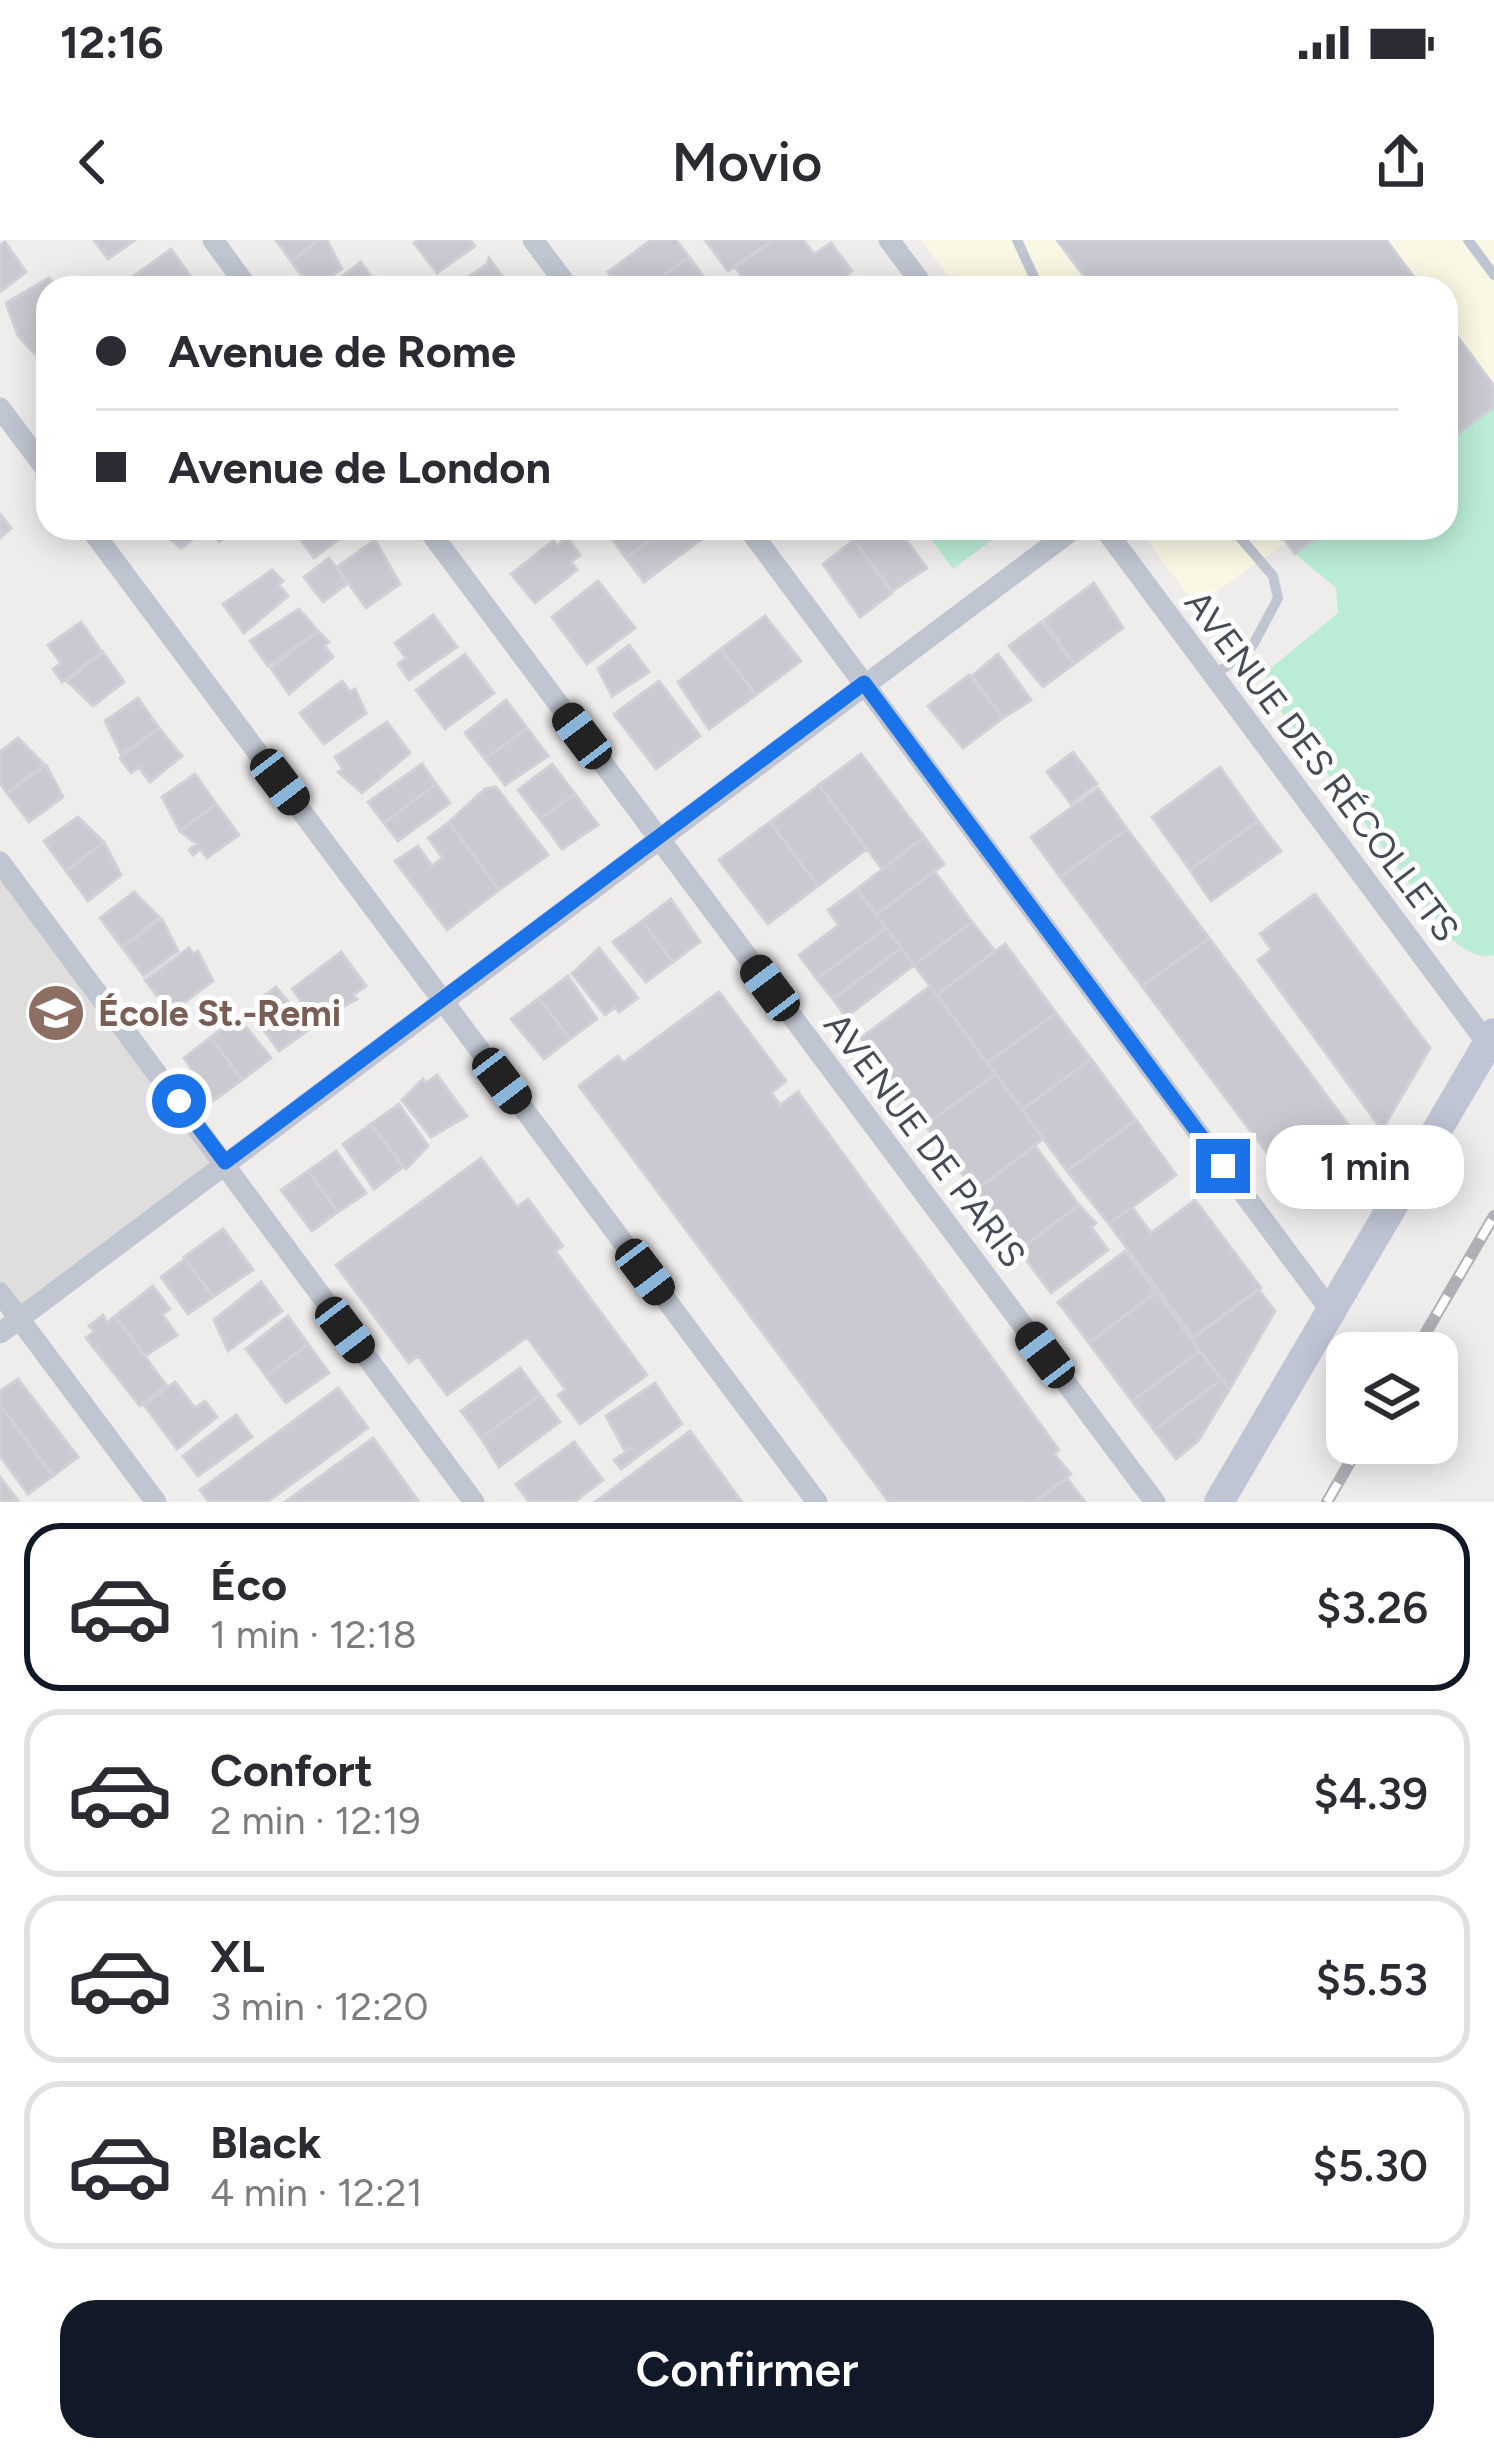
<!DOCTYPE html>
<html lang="fr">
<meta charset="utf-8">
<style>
body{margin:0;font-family:Figtree,sans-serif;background:#f2f2f3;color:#2b2b33;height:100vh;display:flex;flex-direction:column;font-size:45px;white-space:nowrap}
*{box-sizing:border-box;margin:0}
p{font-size:39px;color:#7c7c81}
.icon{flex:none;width:66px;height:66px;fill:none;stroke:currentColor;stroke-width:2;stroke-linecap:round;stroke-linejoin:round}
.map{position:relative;height:1262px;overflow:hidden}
.drawer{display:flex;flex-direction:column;background:#fff;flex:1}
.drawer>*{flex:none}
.guide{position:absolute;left:36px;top:36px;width:1422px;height:264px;border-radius:36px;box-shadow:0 6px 30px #0003;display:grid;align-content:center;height:264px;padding:0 60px;background:#fff}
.controls{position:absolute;left:1326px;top:1092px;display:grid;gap:24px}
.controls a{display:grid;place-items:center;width:132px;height:132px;border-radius:24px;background:#fff;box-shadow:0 6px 30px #0003;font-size:60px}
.end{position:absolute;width:54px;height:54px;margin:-27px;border:15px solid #1a73e8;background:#fff;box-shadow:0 0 0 6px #fff}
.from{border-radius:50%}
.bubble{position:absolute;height:84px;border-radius:36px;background:#fff;box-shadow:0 6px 30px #0003;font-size:39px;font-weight:600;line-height:84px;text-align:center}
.car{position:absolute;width:36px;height:72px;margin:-36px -18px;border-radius:15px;box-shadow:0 0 9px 3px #0007;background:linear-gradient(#222 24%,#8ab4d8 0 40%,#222 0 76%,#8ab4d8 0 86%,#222 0)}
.guide b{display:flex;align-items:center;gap:42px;height:114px;font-size:45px}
.guide b+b{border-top:3px solid #e1e1e2}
.guide i{width:30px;height:30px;background:#2b2b33}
ul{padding:21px 0 0;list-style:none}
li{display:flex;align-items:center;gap:36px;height:168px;margin:0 24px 18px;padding:0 36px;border:6px solid #e1e1e2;border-radius:36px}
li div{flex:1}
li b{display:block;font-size:45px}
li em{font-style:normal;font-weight:600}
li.current{border-color:#111827}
li>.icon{width:108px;height:108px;stroke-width:1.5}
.primary-button{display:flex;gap:24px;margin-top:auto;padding:24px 60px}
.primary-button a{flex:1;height:138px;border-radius:36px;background:#111827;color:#fff;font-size:48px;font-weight:600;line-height:138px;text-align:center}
.status{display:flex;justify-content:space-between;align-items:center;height:84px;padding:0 60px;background:#fff;direction:ltr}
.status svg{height:33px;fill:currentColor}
header{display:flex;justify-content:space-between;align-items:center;height:156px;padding:0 60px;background:#fff;font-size:54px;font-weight:600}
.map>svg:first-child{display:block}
.commercial{fill:#faf8e4}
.education{fill:#e0dddd}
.green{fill:#baecd6}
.building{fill:#c9cad1;stroke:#d0d1d8;stroke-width:3}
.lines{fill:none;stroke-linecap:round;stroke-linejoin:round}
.lane{stroke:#bfc5d1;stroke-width:10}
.street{stroke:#bfc5d1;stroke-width:21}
.secondary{stroke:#bfc5d5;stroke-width:30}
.rail-casing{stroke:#aeb0b6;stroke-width:12}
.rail{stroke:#fff;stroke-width:8;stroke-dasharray:22;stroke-linecap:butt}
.route{stroke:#1a73e8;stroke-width:15}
.labels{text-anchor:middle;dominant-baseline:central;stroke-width:10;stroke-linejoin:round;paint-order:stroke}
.street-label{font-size:36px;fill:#454c58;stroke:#fff}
.education-label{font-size:36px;font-weight:bold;fill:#785e54;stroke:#fff;text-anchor:start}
</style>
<div class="status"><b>12:16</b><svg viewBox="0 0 49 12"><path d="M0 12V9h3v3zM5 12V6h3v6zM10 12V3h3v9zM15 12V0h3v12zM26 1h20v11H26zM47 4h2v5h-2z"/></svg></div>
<header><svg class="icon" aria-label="back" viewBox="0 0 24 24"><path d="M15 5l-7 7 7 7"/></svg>Movio<svg class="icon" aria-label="share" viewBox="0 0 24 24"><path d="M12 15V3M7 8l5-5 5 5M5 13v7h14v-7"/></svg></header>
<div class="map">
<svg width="1494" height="1262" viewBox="0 0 1494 1262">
<rect width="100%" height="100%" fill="#efecec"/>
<path class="commercial" d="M921 0H1494V158L1446 191V48H957Z
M1138 288H1307L1196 366Z"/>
<path class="education" d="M0 623 225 922 19 1078 0 1053Z"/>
<path class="green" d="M1494 167V715C1476 719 1465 709 1451 699L1271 458 1266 439 1271 428 1338 373 1336 348 1295 314 1329 288H1446V202Z
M923 288H1008L953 329Z"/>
<path class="building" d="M94 0H135L108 19Z
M276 0H319L291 21Z
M319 0H327L342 29 311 48 291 21Z
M418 0H470L475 6 437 33 414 3Z
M651 0H676L689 17 646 48H620L608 32Z
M705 0H773L728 31Z
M773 0H803L814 14 831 3 852 31 836 43 840 48H750L735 27Z
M1057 0H1386L1422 48H1093Z
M5 2 26 32 0 52V6Z
M171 9 199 48H138L131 38Z
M689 17 710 45 706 48H646Z
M489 18 510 47 453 48 487 24Z
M361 22 379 48H327Z
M49 38 56 46 43 55 48 62V104L35 114 18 96 6 63Z
M1446 81 1494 146V167L1446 202Z
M0 274 11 288 0 298Z
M207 288 181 308 159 290 162 288Z
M208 288H233L234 290 219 302Z
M291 288H317L301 300Z
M317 288H354L314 318 301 300Z
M614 288H665L626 318 608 293Z
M665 288H699L705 297 644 342 626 318Z
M862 288H897L927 328 892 351 854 300Z
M1276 288H1329L1295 314Z
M567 298 580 315 571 322 577 330 535 363 511 334 553 301 557 306Z
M375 300 400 344 366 368 337 327Z
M854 300 892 353 860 377 823 324Z
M329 318 348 343 323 362 304 337Z
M272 330 283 341 279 345 288 356 244 393 223 364Z
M598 341 635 388 587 424 552 377Z
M1094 343 1123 388 1074 424 1044 380Z
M299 369 318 391 268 426 250 401Z
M433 375 457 407 409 440 398 424 406 418 395 403Z
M765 376 801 421 756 455 721 409Z
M81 382 102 412 62 442 53 429 61 423 48 405Z
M1041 382 1074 424 1043 447 1009 406Z
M318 391 329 402 324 405 333 417 289 454 271 428Z
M629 405 649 432 612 456 598 429Z
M721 409 756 455 709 489 678 442Z
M103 412 124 442 93 466 67 441Z
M465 414 494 453 445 489 416 450Z
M998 414 1031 460 1003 478 972 436Z
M969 435 1003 478 963 508 928 466Z
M342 441 350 452 355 449 366 473 324 504 300 473Z
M659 441 700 496 656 529 614 474Z
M138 458 159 488 121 514 105 481Z
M506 460 527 488 485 519 465 493Z
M387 482 410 513 362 553 338 532 343 529 335 517Z
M159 488 182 516 150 542 139 527 131 533 120 518Z
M527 488 548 516 505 545 485 519Z
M18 498 44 524 7 553 0 543V512Z
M1073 512 1097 544 1071 564 1047 532Z
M861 514 924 597 882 629 819 545Z
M422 524 436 544 384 583 368 562Z
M552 524 575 554 540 579 518 550Z
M46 525 63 557 29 582 7 553Z
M1220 527 1258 581 1190 630 1152 577Z
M195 534 216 564 180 591 162 557Z
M436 544 450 563 398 601 384 583Z
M819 545 867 609 818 646 770 582Z
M496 547 548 615 499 650 449 582 485 549Z
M1098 548 1127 589 1060 637 1031 597Z
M575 554 598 585 562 609 540 579Z
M216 564 239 595 207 618 200 609 193 615 189 610 197 604 180 591Z
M78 577 104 602 66 631 44 601Z
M1258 581 1281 611 1211 661 1190 630Z
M449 582 499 650 447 690 395 621 418 606 432 626 443 618 428 598Z
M770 582 818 646 768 684 719 620Z
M1127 589 1209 698 1142 746 1060 637Z
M924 597 944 624 876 675 857 649Z
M104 602 121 635 88 661 66 631Z
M934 631 972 682 914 725 876 675Z
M857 649 886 688 817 739 799 715 839 685 828 670Z
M134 652 159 677 122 707 100 678Z
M1315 654 1430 808 1382 890 1258 720 1272 710 1260 694Z
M671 659 700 702 673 722 642 681Z
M162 679 178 711 144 736 122 707Z
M642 681 673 722 646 742 613 702Z
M972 682 995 711 937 755 914 725Z
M886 688 901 708 833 759 817 739Z
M1209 698 1368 911 1350 925 1355 933 1308 968 1142 746Z
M1005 704 1056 773 987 823 937 755Z
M189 708 193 714 198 711 213 741 170 773 145 740Z
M599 708 638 758 619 772 615 767 605 775 572 734Z
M901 708 914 725 846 777 833 759Z
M341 712 366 746 353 755 357 759 317 782 292 749Z
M568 736 597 779 570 799 539 758Z
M930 746 996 834 925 885 861 798Z
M276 747 310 789 279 811 253 775 263 767 258 760Z
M719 752 786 841 771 853 780 865 798 852 1059 1210 1054 1214 1071 1234 1034 1262H889L579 846 618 816 623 823Z
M539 758 570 799 544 819 511 779Z
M1056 773 1091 819 1022 870 987 823Z
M238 777 271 818 242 840 211 797Z
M211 797 242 840 213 861 184 818Z
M1091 819 1136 880 1067 931 1022 870Z
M996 834 1043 899 975 951 925 885Z
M437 835 467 876 431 897 402 860 423 839 426 843Z
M399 864 428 906 406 929 371 884Z
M1136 880 1176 935 1109 984 1067 931Z
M371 884 403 927 374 949 343 904Z
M1035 906 1079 965 1019 1010 975 951Z
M336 911 366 953 338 972 308 931Z
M481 918 517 967 528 959 563 1006 555 1011 647 1135 580 1184 558 1155 566 1150 527 1097 447 1155 418 1116 409 1123 336 1025Z
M308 931 338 972 312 991 281 950Z
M1195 960 1261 1048 1194 1098 1109 984 1132 967 1151 993Z
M1079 965 1096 983 1091 987 1108 1010 1051 1053 1019 1010Z
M223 989 253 1030 213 1057 184 1017Z
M1125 1011 1156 1052 1089 1103 1058 1062Z
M185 1019 213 1057 188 1074 161 1037Z
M261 1042 282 1071 228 1111 214 1080Z
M153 1046 170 1069 162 1074 177 1095 145 1116 115 1076Z
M1258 1049 1275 1071 1229 1150 1191 1099Z
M1156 1052 1200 1111 1132 1161 1089 1103Z
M103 1075 107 1083 115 1076 166 1145 140 1166 86 1098 95 1091 89 1086Z
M288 1076 308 1104 266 1136 246 1109Z
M308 1104 329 1133 286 1163 266 1136Z
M1200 1111 1222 1139 1154 1190 1132 1161Z
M520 1128 540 1155 481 1198 461 1171Z
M18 1139 78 1217 53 1236 0 1165V1151Z
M1222 1139 1229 1150 1198 1201 1176 1219 1154 1190Z
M175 1142 195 1168 205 1161 217 1177 177 1209 144 1165Z
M655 1143 682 1184 621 1229 614 1220 630 1209H624L606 1176Z
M338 1148 368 1188 267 1262H209L200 1250Z
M540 1155 560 1182 499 1227 481 1198Z
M0 1165 53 1236 28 1254 0 1216Z
M236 1175 252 1197 198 1236 183 1216Z
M690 1191 742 1262H595Z
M373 1198 419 1262H285Z
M574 1202 603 1240 574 1262H529L516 1244Z
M0 1237 19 1262H0Z
M1067 1238 1085 1262H1034Z"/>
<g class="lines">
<path class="lane" d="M1017 0 1039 48
M1468 0 1494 35
M1214 436 1253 405 1278 358 1273 336 1232 288"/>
<path class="street" d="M213 0 248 48
M533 0 569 48
M889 0 925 48
M0 168 48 232
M90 288 817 1262
M427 288 1155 1262
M748 288 1331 1071
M1104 288 1487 803
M0 622 474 1262
M0 1053 156 1262
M0 1093 1075 288"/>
<path class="secondary" d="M1219 1262 1494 793"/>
<defs>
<path id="rail" d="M1414 1113 1494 976
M1327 1262 1361 1203"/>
</defs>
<use href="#rail" class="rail-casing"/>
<use href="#rail" class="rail"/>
</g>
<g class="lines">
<path class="route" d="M179 861 225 922 864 443 1223 926"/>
</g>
<defs>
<symbol id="school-disc" viewBox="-11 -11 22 22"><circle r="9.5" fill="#8d6e63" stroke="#fff"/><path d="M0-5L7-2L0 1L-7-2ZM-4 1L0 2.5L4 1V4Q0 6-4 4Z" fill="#fff"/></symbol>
</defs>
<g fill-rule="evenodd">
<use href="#school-disc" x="23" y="740" width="66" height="66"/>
</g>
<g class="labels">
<g class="street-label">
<text transform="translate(1322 526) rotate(53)">AVENUE DES RÉCOLLETS</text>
<text transform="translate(925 900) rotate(53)">AVENUE DE PARIS</text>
</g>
<g class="education-label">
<text x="98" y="773">École St.-Remi</text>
</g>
</g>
</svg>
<div class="controls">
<a><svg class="icon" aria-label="layers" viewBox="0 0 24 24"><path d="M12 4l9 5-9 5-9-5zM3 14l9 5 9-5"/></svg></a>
</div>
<i class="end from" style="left:179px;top:861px"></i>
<i class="end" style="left:1223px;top:926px"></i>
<div class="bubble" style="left:1266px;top:885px;width:198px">1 min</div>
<i class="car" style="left:582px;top:496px;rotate:323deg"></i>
<i class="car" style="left:280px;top:542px;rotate:143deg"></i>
<i class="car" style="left:770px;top:748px;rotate:323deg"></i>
<i class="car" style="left:502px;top:841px;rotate:143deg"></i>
<i class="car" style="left:645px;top:1032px;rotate:143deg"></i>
<i class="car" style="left:345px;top:1090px;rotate:143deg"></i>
<i class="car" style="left:1045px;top:1115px;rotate:323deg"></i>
<div class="guide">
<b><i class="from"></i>Avenue de Rome</b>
<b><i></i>Avenue de London</b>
</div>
</div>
<section class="drawer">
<ul>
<li class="current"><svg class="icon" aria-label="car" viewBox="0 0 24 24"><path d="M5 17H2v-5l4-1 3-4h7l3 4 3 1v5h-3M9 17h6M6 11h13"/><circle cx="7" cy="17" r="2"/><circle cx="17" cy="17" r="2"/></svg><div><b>Éco</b><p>1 min · 12:18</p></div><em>$3.26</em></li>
<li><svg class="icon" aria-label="car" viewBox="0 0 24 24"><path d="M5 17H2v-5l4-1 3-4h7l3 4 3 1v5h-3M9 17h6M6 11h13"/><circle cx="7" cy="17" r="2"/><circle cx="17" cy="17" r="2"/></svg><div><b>Confort</b><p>2 min · 12:19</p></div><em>$4.39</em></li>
<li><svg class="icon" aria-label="car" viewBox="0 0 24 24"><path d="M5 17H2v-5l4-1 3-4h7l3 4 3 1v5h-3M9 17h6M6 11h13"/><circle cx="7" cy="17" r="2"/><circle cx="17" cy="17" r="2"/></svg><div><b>XL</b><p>3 min · 12:20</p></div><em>$5.53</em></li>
<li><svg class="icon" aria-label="car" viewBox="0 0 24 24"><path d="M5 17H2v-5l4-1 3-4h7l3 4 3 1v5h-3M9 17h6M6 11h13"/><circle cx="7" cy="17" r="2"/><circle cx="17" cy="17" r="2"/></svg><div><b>Black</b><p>4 min · 12:21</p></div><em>$5.30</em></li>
</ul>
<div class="primary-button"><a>Confirmer</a></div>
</section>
